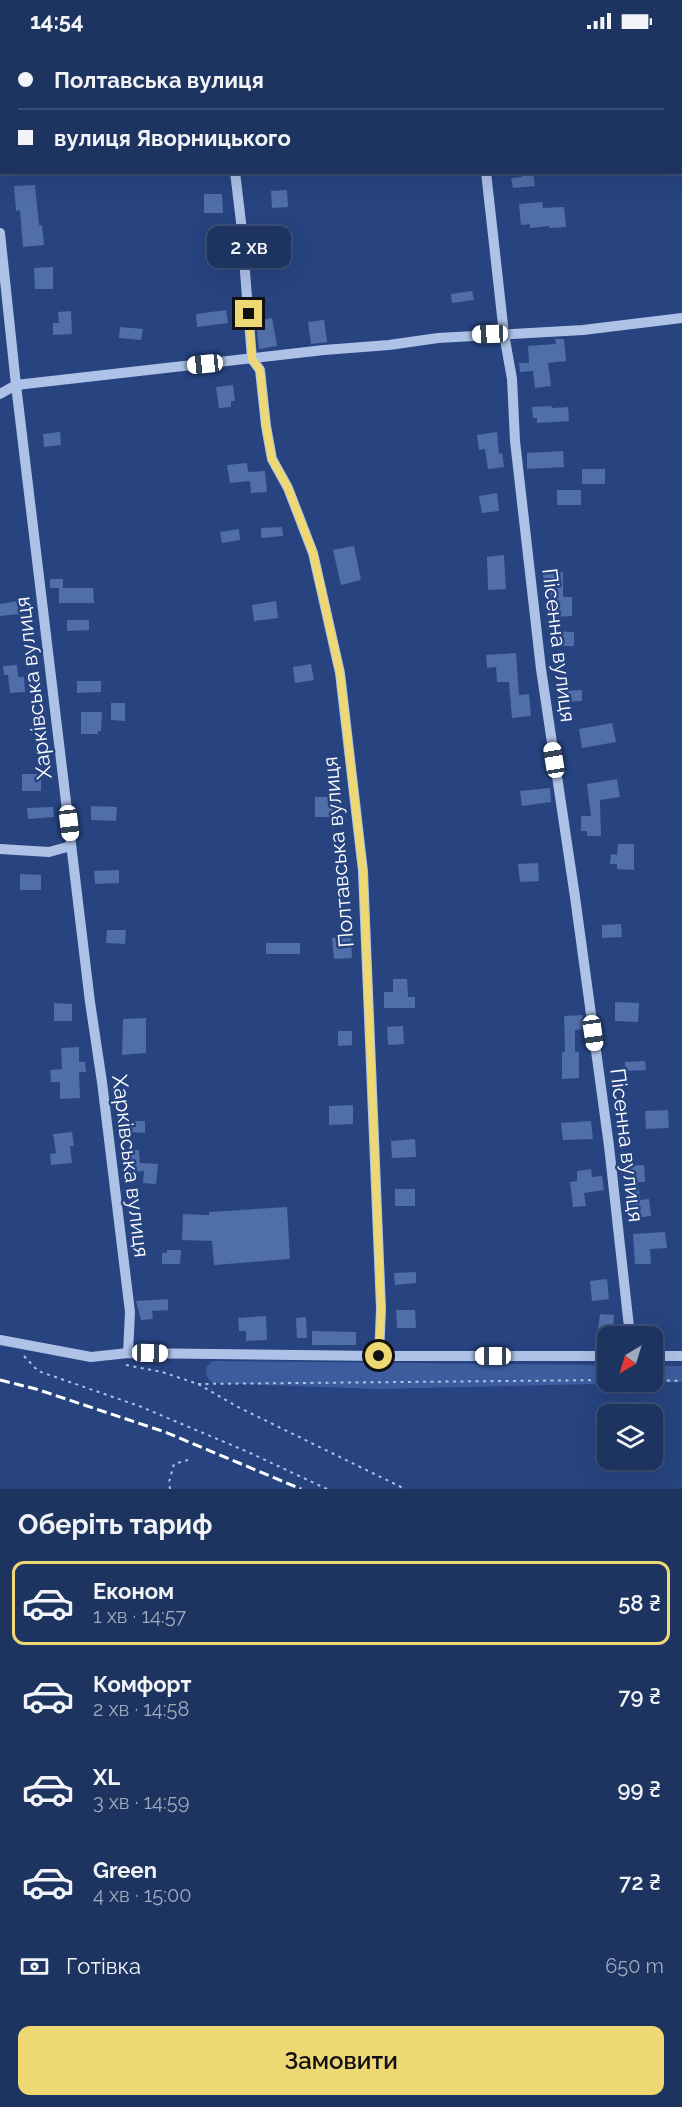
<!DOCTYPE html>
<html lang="uk">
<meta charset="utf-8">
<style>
body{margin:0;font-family:Raleway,sans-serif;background:#253b66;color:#f1f3f6;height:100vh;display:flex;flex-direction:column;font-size:22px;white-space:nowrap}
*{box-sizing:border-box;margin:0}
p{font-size:20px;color:#a0aabd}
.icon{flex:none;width:33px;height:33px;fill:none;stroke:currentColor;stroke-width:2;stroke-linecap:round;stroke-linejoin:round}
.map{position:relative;height:1447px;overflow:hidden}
.sheet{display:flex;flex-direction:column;background:#1d3360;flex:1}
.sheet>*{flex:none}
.banner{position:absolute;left:0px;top:0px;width:682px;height:132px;box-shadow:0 6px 24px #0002,0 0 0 2px #3b4e75;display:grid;align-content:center;height:132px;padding:0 18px;background:#1d3360}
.needle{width:39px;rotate:218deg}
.buttons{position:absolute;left:597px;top:1284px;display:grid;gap:12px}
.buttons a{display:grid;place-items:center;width:66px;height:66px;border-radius:12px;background:#1d3360;box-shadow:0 6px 24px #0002,0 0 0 2px #3b4e75;font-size:30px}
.end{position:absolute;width:27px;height:27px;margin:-14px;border:8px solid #eed874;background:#111;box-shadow:0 0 0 3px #111}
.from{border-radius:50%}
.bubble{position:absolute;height:42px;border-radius:12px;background:#1d3360;box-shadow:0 6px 24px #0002,0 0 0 2px #3b4e75;font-size:20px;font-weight:600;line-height:42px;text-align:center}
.car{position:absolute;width:18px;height:36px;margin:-18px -9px;border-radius:8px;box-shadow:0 0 4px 2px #0007;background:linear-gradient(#fff 24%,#345 0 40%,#fff 0 76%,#345 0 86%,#fff 0)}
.banner b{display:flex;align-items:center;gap:21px;height:57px;font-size:22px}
.banner b+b{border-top:2px solid #3b4e75}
.banner i{width:15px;height:15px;background:#f1f3f6}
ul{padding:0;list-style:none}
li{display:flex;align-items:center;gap:18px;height:84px;margin:0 12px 9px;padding:0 6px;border:3px solid transparent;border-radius:12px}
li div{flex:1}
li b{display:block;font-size:22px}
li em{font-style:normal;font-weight:600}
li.active{border-color:#eed874}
li>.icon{width:54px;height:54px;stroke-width:1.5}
h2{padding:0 18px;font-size:27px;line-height:72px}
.pay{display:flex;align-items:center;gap:15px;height:66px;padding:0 18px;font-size:22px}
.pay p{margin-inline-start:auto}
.cta{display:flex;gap:12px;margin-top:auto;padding:12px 18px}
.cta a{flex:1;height:69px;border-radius:12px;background:#eed874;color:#111;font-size:24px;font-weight:600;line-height:69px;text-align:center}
.status{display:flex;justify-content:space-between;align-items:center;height:42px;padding:0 30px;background:#1d3360;direction:ltr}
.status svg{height:16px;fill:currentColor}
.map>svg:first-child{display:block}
.green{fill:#3c5c9d}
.building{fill:#506ea8}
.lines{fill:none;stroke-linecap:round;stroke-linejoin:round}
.path{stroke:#aec1e6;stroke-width:2;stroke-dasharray:3 4.5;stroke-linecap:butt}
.minor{stroke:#aec1e6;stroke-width:10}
.rail{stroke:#fff;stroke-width:3;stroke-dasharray:10 4.5;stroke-linecap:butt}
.route{stroke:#eed874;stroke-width:8}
.labels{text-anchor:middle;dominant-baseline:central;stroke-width:5;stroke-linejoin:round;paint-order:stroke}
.street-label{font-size:21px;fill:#fff;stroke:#274480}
</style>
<div class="status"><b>14:54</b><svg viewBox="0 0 49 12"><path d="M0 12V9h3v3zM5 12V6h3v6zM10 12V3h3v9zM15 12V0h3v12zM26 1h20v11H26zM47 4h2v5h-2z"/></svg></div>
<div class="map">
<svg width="682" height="1447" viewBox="0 0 682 1447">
<rect width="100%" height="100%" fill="#274480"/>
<path class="green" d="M212 1319 607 1323 608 1340H652L653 1324H682V1340L378 1347 212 1341 207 1335 206 1326Z"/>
<path class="building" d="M521 130H533L535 144 513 146 511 136 522 135Z
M35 143 39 183H42L44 203 23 205 20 168 16 169 14 144Z
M287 148 288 165 272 166 271 149Z
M204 152H222L223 171H204Z
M542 160 543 166 564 165 566 185 549 186V184L530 186V182L521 183 519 162Z
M53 225V247H35L34 226Z
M472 249 474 258 452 261 451 252Z
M226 268 228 281 197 285 196 272Z
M71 269 72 292 53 293V281H59L58 270Z
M272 276 277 304 259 307 256 279Z
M324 278 327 300 311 302 308 280Z
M120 285 143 287 141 298 119 296Z
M555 297H564L566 319 548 321 551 344 535 346 533 329 520 330 519 321H529L528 304 556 302Z
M233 343 235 359H231V365L219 366 216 345Z
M552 364V366L568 365 569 379 537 381V376H533L532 365Z
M60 390 61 403 44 405 43 392Z
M497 390 499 412 502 411 504 425 488 427 485 407 479 408 477 393Z
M563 409 564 425 527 427V411Z
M247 421 248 430 265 429 267 450 251 451 250 439 230 441 227 423Z
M582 427H605V442H582Z
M557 448H581V463H557Z
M497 451 499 469 482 471 479 454Z
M282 485 283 494 261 496V486Z
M239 487 240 498 222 501 220 490Z
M354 504 361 538 341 543 333 508Z
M504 513 506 547 488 548 487 515Z
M563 530V555H572V574L552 575 550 545H544L543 531Z
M50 537H63V546H93L94 561H59V546H50Z
M17 559 19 572 0 574V562Z
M276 559 278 576 254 579 252 563Z
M67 578H89V588L67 589Z
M555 589 574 590V604H554Z
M516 611 519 653 529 652 531 674 512 676 509 640H497L496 625 487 626 486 613Z
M311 622 314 638 295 641 293 625Z
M17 623 18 635H24L25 650 10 651 8 633H4L3 624Z
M77 639H101V650L77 651Z
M582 648V659L563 660V649Z
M111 661H125V679L111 678Z
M81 670H102L101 689H98V692H81Z
M612 681 616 700 582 706 579 687Z
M22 732H41V749H22Z
M617 737 620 755 600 758 601 794H587V789H581V774H591L587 742Z
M550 746 551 760 522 764 520 749Z
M315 755H336L337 775H315Z
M91 764 117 765 116 779 91 778Z
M53 765 54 775 28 777 27 766Z
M618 802H634V828L617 827V822H610L611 812 617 813Z
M538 821 539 839 520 840 518 822Z
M119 828V841L95 842 94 829Z
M20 832 41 833V848H20Z
M621 882 622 895 602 896V883Z
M107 888H126L125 902 106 901Z
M351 895 352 916 334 917 332 896Z
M266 901H300V912H266Z
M393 937H407L408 955H415V966H384V950H393Z
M615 960 639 961 638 980 615 979Z
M54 961 72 962V979H54Z
M583 973 584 987 575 988V1010H579V1036L562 1037V1010H565L564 974Z
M146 976V1011L122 1013 123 977Z
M403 984 404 1002 388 1003 387 985Z
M338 989H352V1003L338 1004Z
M79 1005V1020H85L86 1030H79L80 1056 60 1057V1040H51L50 1028 62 1027 61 1006Z
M645 1019 646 1028 625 1029V1020Z
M353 1063V1082L329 1083V1064Z
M668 1068 669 1086 646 1087 645 1069Z
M127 1079H145V1091L127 1090Z
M591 1079 593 1097 563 1098 561 1081Z
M72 1090 74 1104H70L72 1121 51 1123 50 1112 56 1111 53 1092Z
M415 1097 416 1115 392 1116 391 1099Z
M139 1108 140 1121 158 1122 156 1142 143 1141 144 1129 125 1130 124 1109Z
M644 1123 645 1140H638L640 1158 649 1157 651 1174 635 1176 634 1166H630L625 1124Z
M591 1127 592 1135 602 1134 604 1148 584 1151 586 1164 573 1165 570 1140 577 1139V1129Z
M395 1147H415V1164H395Z
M287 1165 290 1217 214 1223 212 1199 182 1198 183 1172 209 1173V1170Z
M665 1190 667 1206 650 1207 651 1222H635L633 1192Z
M167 1208H181L180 1222H162V1211H167Z
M416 1230V1241L395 1243 394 1231Z
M607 1237 609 1257 592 1259 590 1239Z
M168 1257V1268L152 1269 153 1277 141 1278 136 1259Z
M396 1268H415L416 1286H397Z
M600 1272 614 1273 613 1289 598 1288Z
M266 1274 267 1298 246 1299V1289H239L238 1276Z
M306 1275 307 1296H297L296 1276Z
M312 1289 356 1290V1303H312Z"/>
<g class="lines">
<path class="path" d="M24 1314 38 1329 139 1364 248 1410 327 1447
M126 1323 162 1330 198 1342 236 1364 405 1447
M652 1338 682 1339
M198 1342 608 1338
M170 1447 169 1440 174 1422 188 1418"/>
<path class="minor" d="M206 0V2
M473 0V2
M235 130 241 180 252 317 260 328 266 384 272 417 288 446 313 511 340 631 363 829 381 1267 379 1314
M486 130 504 292 512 337 515 399 541 627 575 855 609 1104 630 1294
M0 191 16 343 90 960 102 1040 130 1270 128 1311
M0 352 16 343 324 308 389 303 438 296 583 288 682 276
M0 807 49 810 71 804
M0 1298 91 1315 128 1311 379 1314H608
M652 1314H682"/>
<path class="rail" d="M0 1338 36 1347 165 1390 301 1447"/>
</g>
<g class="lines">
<path class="route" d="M249 272 252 317 260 328 266 384 272 417 288 446 313 511 340 631 363 829 381 1267 379 1314"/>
</g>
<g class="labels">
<g class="street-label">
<text transform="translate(559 603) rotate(83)">Пісенна вулиця</text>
<text transform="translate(33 646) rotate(-97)">Харківська вулиця</text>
<text transform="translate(338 810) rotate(-95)">Полтавська вулиця</text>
<text transform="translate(627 1103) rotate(83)">Пісенна вулиця</text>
<text transform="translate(131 1124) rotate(83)">Харківська вулиця</text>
</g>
</g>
</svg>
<div class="buttons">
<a><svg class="needle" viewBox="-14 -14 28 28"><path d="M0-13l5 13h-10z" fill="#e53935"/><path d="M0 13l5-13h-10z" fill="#a0aabd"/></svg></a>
<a><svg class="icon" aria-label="layers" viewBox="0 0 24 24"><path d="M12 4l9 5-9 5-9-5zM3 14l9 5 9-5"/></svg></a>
</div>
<i class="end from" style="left:379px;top:1314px"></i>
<i class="end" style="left:249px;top:272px"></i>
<div class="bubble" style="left:207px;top:184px;width:84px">2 хв</div>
<i class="car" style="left:490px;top:292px;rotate:268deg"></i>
<i class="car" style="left:205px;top:322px;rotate:264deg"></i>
<i class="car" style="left:554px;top:718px;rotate:351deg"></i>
<i class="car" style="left:69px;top:781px;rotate:173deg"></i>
<i class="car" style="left:593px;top:991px;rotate:172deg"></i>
<i class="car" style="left:150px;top:1311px;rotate:91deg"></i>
<i class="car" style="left:493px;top:1314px;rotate:270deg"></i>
<div class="banner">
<b><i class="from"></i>Полтавська вулиця</b>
<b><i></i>вулиця Яворницького</b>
</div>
</div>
<section class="sheet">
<h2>Оберіть тариф</h2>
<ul>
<li class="active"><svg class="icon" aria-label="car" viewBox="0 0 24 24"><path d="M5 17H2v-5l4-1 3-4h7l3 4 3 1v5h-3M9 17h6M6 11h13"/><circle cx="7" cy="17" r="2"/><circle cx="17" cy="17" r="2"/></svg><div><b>Економ</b><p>1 хв · 14:57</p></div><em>58 ₴</em></li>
<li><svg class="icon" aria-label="car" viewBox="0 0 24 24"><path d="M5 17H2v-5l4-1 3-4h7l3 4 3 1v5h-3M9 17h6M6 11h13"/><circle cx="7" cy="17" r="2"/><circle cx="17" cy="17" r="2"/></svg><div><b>Комфорт</b><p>2 хв · 14:58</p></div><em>79 ₴</em></li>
<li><svg class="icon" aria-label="car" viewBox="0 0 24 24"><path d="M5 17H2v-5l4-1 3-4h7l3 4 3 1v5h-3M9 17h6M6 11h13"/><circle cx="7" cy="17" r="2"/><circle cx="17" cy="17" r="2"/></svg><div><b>XL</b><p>3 хв · 14:59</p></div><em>99 ₴</em></li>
<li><svg class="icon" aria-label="car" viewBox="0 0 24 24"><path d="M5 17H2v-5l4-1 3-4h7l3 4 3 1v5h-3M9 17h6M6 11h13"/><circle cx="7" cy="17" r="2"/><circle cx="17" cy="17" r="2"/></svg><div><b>Green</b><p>4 хв · 15:00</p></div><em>72 ₴</em></li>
</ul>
<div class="pay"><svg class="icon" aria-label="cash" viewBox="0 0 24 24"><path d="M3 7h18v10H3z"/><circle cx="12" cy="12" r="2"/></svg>Готівка<p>650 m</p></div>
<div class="cta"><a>Замовити</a></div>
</section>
